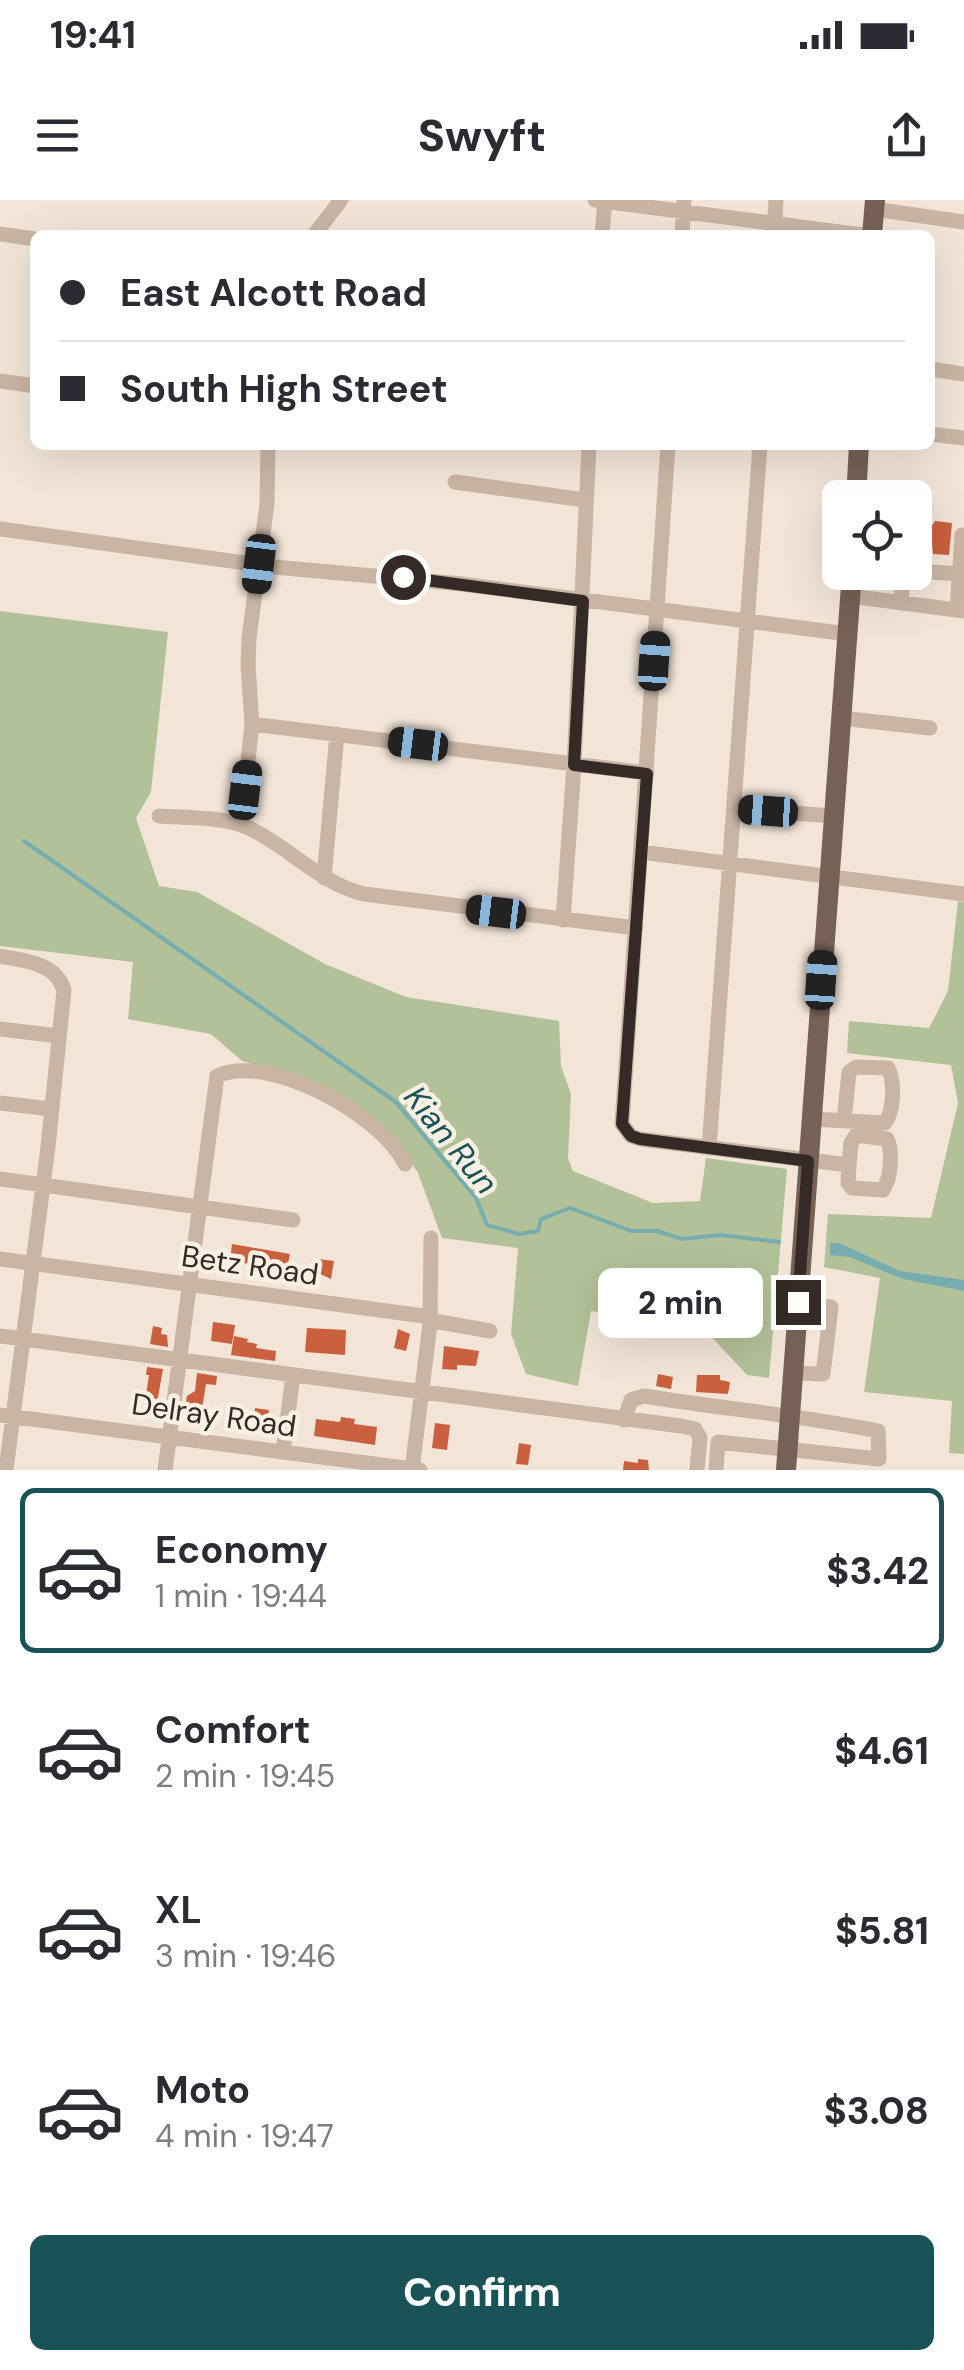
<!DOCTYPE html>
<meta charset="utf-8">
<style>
body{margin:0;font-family:"DM Sans",sans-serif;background:#f2f2f3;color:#2b2b33;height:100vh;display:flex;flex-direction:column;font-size:38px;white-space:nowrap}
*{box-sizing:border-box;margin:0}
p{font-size:32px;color:#7c7c81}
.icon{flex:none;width:55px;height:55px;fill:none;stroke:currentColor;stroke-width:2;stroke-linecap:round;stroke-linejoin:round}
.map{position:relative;height:1270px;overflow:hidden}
.details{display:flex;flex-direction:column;background:#fff;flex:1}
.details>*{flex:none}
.hud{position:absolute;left:30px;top:30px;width:905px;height:220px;border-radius:15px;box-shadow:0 10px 40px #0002;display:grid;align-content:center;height:220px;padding:0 30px;background:#fff}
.buttons{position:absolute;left:822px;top:280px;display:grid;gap:20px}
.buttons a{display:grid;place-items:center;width:110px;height:110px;border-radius:15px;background:#fff;box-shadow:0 10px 40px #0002;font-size:50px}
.end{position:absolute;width:45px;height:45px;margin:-22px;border:12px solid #352a26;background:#fff;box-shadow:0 0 0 5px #fff}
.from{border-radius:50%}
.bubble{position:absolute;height:70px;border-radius:15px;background:#fff;box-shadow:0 10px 40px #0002;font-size:32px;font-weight:800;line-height:70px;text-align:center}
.car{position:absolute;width:30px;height:60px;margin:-30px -15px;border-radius:12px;box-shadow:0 0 8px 2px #0007;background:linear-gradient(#222 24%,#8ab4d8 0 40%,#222 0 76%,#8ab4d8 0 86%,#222 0)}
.hud b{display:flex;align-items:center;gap:35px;height:95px;font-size:38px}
.hud b+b{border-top:2px solid #e1e1e2}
.hud i{width:25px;height:25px;background:#2b2b33}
ul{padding:18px 0 0;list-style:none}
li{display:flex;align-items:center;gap:30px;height:165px;margin:0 20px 15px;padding:0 10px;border:5px solid transparent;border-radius:15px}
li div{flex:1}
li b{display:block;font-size:38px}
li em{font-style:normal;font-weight:800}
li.current{border-color:#1a5357}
li>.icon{width:90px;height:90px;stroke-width:1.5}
.primary-button{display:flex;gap:20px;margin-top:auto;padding:20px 30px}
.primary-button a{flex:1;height:115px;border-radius:15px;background:#1a5357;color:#fff;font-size:40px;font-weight:800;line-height:115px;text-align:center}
.status{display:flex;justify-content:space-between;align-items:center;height:70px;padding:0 50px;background:#fff;direction:ltr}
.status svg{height:28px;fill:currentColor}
header{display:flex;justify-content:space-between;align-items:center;height:130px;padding:0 30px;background:#fff;font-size:45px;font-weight:800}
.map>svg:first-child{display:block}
.green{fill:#b3c198}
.water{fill:#76adaf}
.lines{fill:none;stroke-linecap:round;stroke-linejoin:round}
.stream{stroke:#76adaf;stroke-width:4}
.building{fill:#ca603e}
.minor{stroke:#cab5a4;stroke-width:15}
.major{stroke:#776156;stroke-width:20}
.route{stroke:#352a26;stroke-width:12}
.labels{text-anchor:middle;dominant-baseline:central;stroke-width:9;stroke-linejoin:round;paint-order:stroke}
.street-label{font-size:30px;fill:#352a26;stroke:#f9f0e4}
.water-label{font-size:32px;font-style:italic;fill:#1a5357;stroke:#f9f0e4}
</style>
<div class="status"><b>19:41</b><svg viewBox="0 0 49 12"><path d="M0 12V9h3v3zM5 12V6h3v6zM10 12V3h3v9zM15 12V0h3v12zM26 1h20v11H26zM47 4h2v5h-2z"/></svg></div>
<header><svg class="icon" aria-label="menu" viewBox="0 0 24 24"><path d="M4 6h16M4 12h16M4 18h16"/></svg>Swyft<svg class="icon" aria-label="share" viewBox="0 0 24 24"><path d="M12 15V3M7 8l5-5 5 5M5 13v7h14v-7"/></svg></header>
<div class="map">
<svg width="964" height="1270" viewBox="0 0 964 1270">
<rect width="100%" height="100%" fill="#f2e5d8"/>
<path class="green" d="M0 411 168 432 151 592 136 618 159 686 197 692 325 764 406 797 559 821 561 866 571 894 568 958 573 971 653 1003 700 1001 706 958 787 969 769 1178 747 1175 706 1131 591 1111 578 1186 526 1174 511 1134 518 1048 442 1038 418 973 396 940 301 879 242 861 211 834 128 819 133 762 0 746Z
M958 701 964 702V1254L949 1253 952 1201 864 1192 880 1078 824 1067 828 1014 931 1018 958 903 951 865 847 853 849 821 929 828 948 791Z"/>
<path class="water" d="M830 1043H839L900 1071 964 1080V1091L903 1079 850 1057 830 1055Z"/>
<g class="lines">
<path class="stream" d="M24 641 396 902 476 998 487 1025 519 1034 538 1031 541 1019 570 1008 631 1031H657L682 1039 720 1035 779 1042"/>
</g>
<path class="building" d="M935 321 952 323 949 355 933 354 932 343 928 337 915 339V328L928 332Z
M232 1044 290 1054 287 1069 266 1066 265 1070 250 1068V1064L230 1061Z
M318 1059 334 1061 331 1079 316 1072Z
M213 1122 235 1125 232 1144 211 1141Z
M153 1126 162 1128 161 1134 167 1135 168 1147 150 1144Z
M307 1128 346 1130 345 1155 305 1152Z
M398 1129 410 1134 406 1151 394 1148Z
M234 1136 248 1139 247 1142 257 1144 256 1148 276 1151 275 1161 231 1155Z
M444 1146 479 1151 476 1166 457 1165V1170L442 1169Z
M147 1167 163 1169 155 1214 145 1213 144 1208 149 1175H146Z
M197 1173 217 1176 216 1185 206 1184 200 1221 183 1218 187 1196 195 1191Z
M658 1174 673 1177 671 1189 656 1186Z
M697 1175H720V1180L730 1182 728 1194 696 1192Z
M255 1208 269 1210 266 1227 253 1225Z
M341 1217 355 1219 354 1224 377 1227 375 1245 314 1236 316 1219 340 1222Z
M435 1223 450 1225 447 1250 432 1248Z
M519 1243 531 1245 528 1265 516 1264Z
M638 1259 648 1260 649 1270H623L624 1261 638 1263Z"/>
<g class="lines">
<path class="minor" d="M595 0 862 35
M874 9 964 22
M0 34 35 39
M314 35 341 0
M602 35 605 0
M682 35 684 0
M774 35 776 0
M930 169 964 174
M0 181 35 186
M930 234 964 238
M668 245 622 924 631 936 640 939 849 965 848 983 852 988 883 990C891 978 893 952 887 939L856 935 851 943 849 965
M455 282 585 300
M915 306 925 307 924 322
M0 329 274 367 462 384 848 434
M915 371 960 374
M920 372 922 347
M850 396 964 411
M901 403 903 372
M957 410 962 335
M841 518 930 528
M252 524 647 573
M736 609 833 616
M159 616C187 618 225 616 251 629 291 649 320 683 364 694L636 728
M241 624 252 524 248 465 249 438 267 304 268 245
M641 652 964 694
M324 678 337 534
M563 720 574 565 589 245
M0 756C25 761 55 762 64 790L48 947 6 1270
M0 829 59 836
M0 903 51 909
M811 919 885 923C894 911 895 882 888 868L856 867 849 872 844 920
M709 948 760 245
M0 979 293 1020
M0 1059 424 1116 429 1120 490 1131
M0 1136 681 1226 695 1229 700 1238 697 1270
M793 1173 823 1174 831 1107 798 1103
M0 1215 420 1270
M624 1220 631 1200 644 1196C722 1209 801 1215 878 1231L879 1259 718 1242 716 1270
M283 1252 293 1175
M165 1270 217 876C270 852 382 916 405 964
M412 1270 430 1124 431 1038"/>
<path class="major" d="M872 35 875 0
M856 298 859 245
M786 1270 852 372"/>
</g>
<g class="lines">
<path class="route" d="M403 377 583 401 574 565 647 574 622 924 631 936 640 939 808 961 798 1102"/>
</g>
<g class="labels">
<g class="street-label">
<text transform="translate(250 1065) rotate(8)">Betz Road</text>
<text transform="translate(214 1215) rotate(8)">Delray Road</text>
</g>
<g class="water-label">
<text transform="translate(451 940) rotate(51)">Kian Run</text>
</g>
</g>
</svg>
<div class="buttons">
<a><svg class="icon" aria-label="locate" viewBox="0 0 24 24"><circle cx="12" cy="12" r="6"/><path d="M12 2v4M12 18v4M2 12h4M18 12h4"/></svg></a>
</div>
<i class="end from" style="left:403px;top:377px"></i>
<i class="end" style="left:798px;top:1102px"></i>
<div class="bubble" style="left:598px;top:1068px;width:165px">2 min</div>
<i class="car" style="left:259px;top:364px;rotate:187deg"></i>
<i class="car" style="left:654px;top:461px;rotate:4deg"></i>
<i class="car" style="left:418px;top:544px;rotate:277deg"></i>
<i class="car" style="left:245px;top:590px;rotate:7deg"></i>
<i class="car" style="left:768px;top:611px;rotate:274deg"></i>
<i class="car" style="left:496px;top:712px;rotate:277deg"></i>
<i class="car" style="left:821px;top:780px;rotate:4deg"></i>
<div class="hud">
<b><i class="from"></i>East Alcott Road</b>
<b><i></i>South High Street</b>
</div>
</div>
<section class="details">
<ul>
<li class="current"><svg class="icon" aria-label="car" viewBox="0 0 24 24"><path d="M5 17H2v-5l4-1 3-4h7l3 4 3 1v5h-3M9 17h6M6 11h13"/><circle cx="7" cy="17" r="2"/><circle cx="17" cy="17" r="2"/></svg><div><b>Economy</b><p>1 min · 19:44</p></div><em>$3.42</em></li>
<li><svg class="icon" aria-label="car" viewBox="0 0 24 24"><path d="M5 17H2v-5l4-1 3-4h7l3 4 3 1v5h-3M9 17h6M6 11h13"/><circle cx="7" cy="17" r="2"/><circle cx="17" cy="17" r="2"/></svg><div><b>Comfort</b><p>2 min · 19:45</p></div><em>$4.61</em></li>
<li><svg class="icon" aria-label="car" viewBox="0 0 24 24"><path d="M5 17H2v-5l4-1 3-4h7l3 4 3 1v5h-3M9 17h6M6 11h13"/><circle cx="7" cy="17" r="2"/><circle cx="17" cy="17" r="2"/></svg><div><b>XL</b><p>3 min · 19:46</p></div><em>$5.81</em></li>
<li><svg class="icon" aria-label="car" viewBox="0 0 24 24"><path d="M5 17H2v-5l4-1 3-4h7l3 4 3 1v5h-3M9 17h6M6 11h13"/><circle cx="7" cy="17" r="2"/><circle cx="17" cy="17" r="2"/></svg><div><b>Moto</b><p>4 min · 19:47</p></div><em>$3.08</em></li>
</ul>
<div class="primary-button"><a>Confirm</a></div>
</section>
